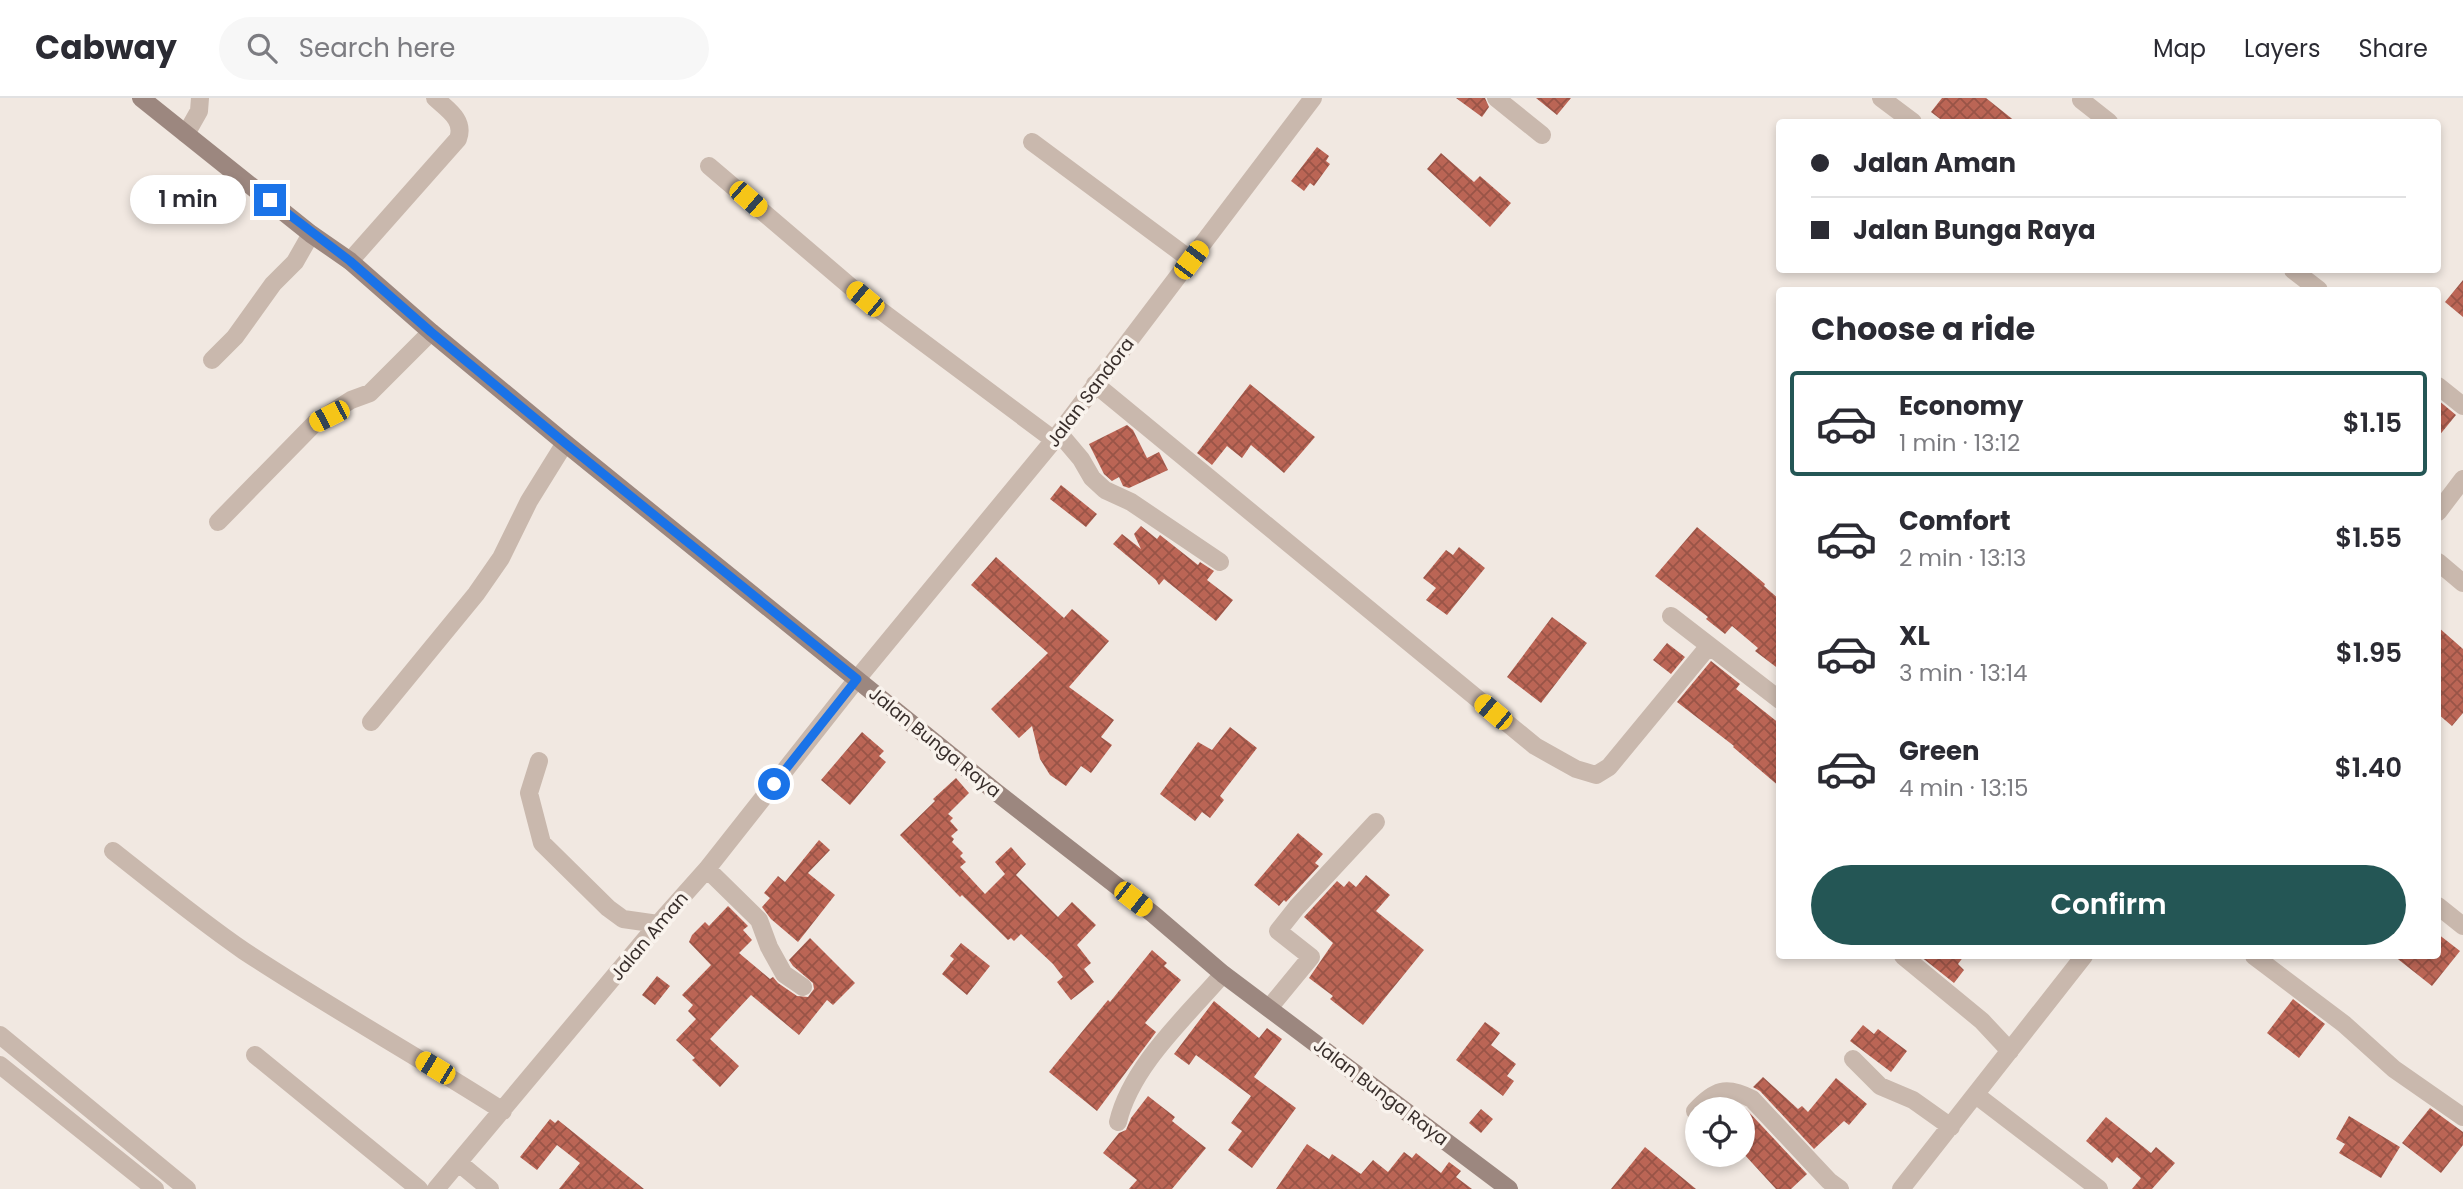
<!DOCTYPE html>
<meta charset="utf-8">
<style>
body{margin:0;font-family:Poppins,sans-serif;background:#f7f7f7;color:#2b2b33;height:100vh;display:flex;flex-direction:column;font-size:26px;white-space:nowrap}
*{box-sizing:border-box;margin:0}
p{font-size:23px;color:#7c7c81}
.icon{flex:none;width:38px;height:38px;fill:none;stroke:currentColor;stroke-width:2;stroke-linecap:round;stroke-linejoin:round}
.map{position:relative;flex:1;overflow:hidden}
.panel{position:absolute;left:1776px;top:189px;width:665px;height:672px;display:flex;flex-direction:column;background:#fff;border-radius:7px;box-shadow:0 4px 10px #0003}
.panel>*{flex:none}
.hud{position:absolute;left:1776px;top:21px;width:665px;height:154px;border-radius:7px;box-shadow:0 4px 10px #0003;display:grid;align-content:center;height:154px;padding:0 35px;background:#fff}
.tools{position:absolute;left:1685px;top:999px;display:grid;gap:14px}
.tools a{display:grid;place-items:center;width:70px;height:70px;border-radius:50%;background:#fff;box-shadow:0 4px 10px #0003;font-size:35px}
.end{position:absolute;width:32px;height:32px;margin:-16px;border:9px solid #1a73e8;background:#fff;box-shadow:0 0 0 4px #fff}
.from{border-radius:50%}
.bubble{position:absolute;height:49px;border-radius:24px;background:#fff;box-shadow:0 4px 10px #0003;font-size:23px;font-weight:600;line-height:49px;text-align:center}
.car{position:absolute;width:21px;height:42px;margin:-21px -10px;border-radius:9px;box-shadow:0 0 5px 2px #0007;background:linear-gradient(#f5c518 24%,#345 0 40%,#f5c518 0 76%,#345 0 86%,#f5c518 0)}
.hud b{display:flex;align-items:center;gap:24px;height:66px;font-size:26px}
.hud b+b{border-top:2px solid #e1e1e2}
.hud i{width:18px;height:18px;background:#2b2b33}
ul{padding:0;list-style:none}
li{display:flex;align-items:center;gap:21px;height:105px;margin:0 14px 10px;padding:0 21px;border:4px solid transparent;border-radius:7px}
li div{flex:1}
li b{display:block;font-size:26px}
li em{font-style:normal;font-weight:600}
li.on{border-color:#245655}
li>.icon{width:63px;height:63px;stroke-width:1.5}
h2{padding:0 35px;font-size:32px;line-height:84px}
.primary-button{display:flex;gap:14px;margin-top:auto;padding:14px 35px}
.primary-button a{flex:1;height:80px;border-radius:42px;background:#245655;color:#fff;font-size:28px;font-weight:600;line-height:80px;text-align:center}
header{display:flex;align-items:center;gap:42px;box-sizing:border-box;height:98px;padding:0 35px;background:#fff;border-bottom:2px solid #e1e1e2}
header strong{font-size:33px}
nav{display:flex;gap:38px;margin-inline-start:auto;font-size:24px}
.search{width:490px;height:63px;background:#f7f7f7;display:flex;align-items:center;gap:18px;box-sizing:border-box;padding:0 24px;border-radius:38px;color:#7c7c81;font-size:26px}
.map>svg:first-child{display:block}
.building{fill:url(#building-cross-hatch)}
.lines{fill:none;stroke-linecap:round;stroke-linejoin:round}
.street{stroke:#c9b8ad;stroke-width:18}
.secondary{stroke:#9c877f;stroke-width:18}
.route{stroke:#1a73e8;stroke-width:9}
.labels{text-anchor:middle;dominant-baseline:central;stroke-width:7;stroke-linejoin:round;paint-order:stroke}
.street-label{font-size:18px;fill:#382e2b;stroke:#f9f3ed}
</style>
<header>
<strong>Cabway</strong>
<div class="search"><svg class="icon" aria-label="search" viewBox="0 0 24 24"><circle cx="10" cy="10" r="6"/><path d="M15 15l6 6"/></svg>Search here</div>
<nav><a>Map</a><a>Layers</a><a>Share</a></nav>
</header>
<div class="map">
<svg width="2463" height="1091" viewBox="0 0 2463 1091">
<defs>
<pattern id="building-cross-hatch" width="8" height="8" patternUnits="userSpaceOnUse" patternTransform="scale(1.75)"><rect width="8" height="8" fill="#bb6555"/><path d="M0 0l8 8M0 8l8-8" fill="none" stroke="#995447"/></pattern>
</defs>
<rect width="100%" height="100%" fill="#f1e8e1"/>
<path class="building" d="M1456 0H1485L1489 9 1482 19Z
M1536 0H1571L1557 17Z
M1942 0H1986L2016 24H1944L1931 14Z
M1317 49 1329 58 1326 63 1330 66 1314 88 1310 85 1304 93 1291 83Z
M1441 55 1474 84 1480 78 1511 105 1490 129 1427 71Z
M2463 182V219L2445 204Z
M1250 286 1315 339 1284 375 1251 347 1242 360 1227 348 1212 367 1197 355Z
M2438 302 2456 317 2438 339Z
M1127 327 1133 332 1147 360 1159 354 1168 372 1129 390 1123 388 1119 379 1112 383 1104 376 1089 346Z
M1061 387 1097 416 1086 429 1050 401Z
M1141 428 1157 441 1160 437 1198 467 1200 464 1214 473 1207 482 1233 502 1216 523 1164 481 1159 487 1156 482 1113 446 1122 436 1141 451 1134 436Z
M1697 429 1765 486 1764 488 1780 502V572L1755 553 1758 550 1732 528 1725 536 1706 521 1708 519 1655 478Z
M1459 449 1485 470 1447 517 1426 502 1436 490 1423 480 1446 452 1453 457Z
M996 459 1064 520 1072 511 1109 543 1069 589 1114 622 1101 639 1112 647 1091 675 1081 668 1066 688 1050 677 1040 661 1032 628 1019 640 991 611 1048 555 971 487Z
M1552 519 1587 545 1541 605 1507 579Z
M2438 529 2463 551V615L2452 628 2438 616Z
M1667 545 1685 559 1671 576 1653 562Z
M1711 563 1740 586 1736 591 1780 626V689L1733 649 1734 648 1677 604Z
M1230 629 1257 650 1220 698 1224 702 1210 720 1202 714 1195 723 1160 696 1198 644 1212 652Z
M862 634 884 653 879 658 886 664 850 707 821 682Z
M956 680 969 695 948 716 953 720 950 723 958 732 951 738 954 741 952 744 963 755 960 758 966 764 960 769 985 796 1005 776 995 764 1011 749 1026 766 1016 777 1058 819 1072 804 1096 827 1077 847 1091 865 1084 871 1094 884 1071 902 1057 884 1063 879 1053 866 1021 836 1014 843 1011 840 1008 842 962 797 960 799 900 737 935 703 933 701Z
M1298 735 1323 756 1315 765 1319 768 1286 804 1284 802 1279 808 1254 787Z
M819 742 830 752 808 775 835 797 798 844 771 821 762 809 770 800 764 795 778 778 785 784Z
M1366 777 1390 797 1376 813 1424 852 1363 927 1330 901 1333 898 1309 880 1333 845 1304 819 1337 783 1344 789 1349 783 1356 789Z
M728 808 748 828 743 832 752 842 739 855 770 881 773 879 778 885 797 898 808 899 814 891 813 885 793 868 789 862 810 840 855 885 833 907 827 902 799 937 751 897 710 941 739 968 720 989 692 962 695 960 676 942 696 921 688 913 693 907 682 897 711 867 689 844 692 837 705 824 709 828Z
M2438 836 2460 853 2432 888 2394 858H2438Z
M961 845 990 868 967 897 942 876 954 861 950 858Z
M1152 852 1167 865 1164 868 1181 882 1145 925 1156 934 1097 1013 1049 974 1108 902 1110 904Z
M1920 858H1964L1958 866 1964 872 1954 885Z
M657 878 670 888 655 907 642 897Z
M2293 901 2325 926 2299 960 2267 935Z
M1214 903 1259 940 1267 930 1282 941 1254 979 1296 1010 1252 1070 1228 1052 1242 1033 1231 1025 1251 998 1196 957 1189 967 1174 956Z
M1485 924 1500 935 1491 947 1516 966 1507 978 1514 983 1503 998 1456 962Z
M1863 927 1874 936 1878 931 1907 953 1891 974 1850 943Z
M1763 979 1798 1011 1802 1008 1808 1014 1836 980 1867 1006 1849 1027 1844 1023 1814 1051 1760 993 1753 989Z
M1148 998 1175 1019 1172 1023 1206 1050 1172 1091H1129L1137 1082 1103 1055 1119 1035 1126 1032 1131 1020Z
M1737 1007 1745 1010 1807 1076 1791 1091H1776L1743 1055V1012H1733Z
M2430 1010 2463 1034V1047L2441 1075 2402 1045Z
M1481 1011 1493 1021 1481 1035 1469 1025Z
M2349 1018 2400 1049 2381 1080 2339 1055 2345 1046 2336 1041Z
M2106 1019 2151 1055 2156 1049 2175 1065 2152 1091H2132L2141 1080 2117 1059 2112 1065 2086 1043Z
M550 1021 555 1025 558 1022 644 1091H559L580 1065 557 1047 537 1072 520 1059Z
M1307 1046 1329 1061 1332 1056 1361 1076 1373 1062 1388 1074 1404 1054 1412 1060 1416 1055 1441 1075 1449 1064 1461 1073 1456 1079 1472 1091H1276Z
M1645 1049 1696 1091H1611Z"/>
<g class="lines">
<path class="street" d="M1496 0 1542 37
M1881 0 1913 24
M2081 2 2109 24
M186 36 199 13 200 0
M1032 44 1191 162
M709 68 865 201 1054 342
M350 163 458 41C465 22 448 12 435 0
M2293 172 2319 192
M212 262 235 239 273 186 295 164 311 136
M1095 286 1535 648 1576 671 1596 677 1609 669 1708 549
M2438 288 2463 308
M1059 335 1081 361 1092 380 1105 392 1131 404 1220 464
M2438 414 2463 381
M218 424 315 325 351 302 370 295 431 234
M2438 464 2463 485
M1671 518 1780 602
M371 624 476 496 501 460 529 403 565 345
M539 663 529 695 542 745 608 810 623 821 658 826
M113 753C156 787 199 822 244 853 329 909 417 958 503 1013
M707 771 759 822 769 849 784 876 803 889
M2438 808 2463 828
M1903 858 1982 923 2010 953
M2254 858 2344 926 2394 971 2463 1019
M1269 910 1311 859 1278 833 1297 809 1376 724
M0 937 187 1091
M255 957 419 1091
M1853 961 1880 988 1913 1002 1951 1029
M0 967 155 1091
M1976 997 2099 1091
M1695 1013C1714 992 1726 987 1752 1001L1829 1083 1840 1091
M1118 1024C1131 968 1186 919 1223 876
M459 1065 490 1091
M436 1091 658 826 707 771 857 581 1054 342 1313 0
M1901 1091 2084 858"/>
<path class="secondary" d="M141 0 311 136 350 163 431 234 565 345 996 694 1153 816 1223 876 1509 1091"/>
</g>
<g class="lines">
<path class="route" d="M270 102 350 163 431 234 565 345 857 581 774 686"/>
</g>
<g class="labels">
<g class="street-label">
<text transform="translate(1090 294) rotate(-53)">Jalan Sandora</text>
<text transform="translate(935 644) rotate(39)">Jalan Bunga Raya</text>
<text transform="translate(649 838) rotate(-50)">Jalan Aman</text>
<text transform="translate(1381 994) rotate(37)">Jalan Bunga Raya</text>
</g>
</g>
</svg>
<div class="tools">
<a><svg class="icon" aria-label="locate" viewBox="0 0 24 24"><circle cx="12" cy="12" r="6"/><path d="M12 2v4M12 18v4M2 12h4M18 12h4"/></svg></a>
</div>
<i class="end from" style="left:774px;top:686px"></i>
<i class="end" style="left:270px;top:102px"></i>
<div class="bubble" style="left:130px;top:77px;width:116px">1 min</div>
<i class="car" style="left:748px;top:101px;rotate:131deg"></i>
<i class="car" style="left:1191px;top:162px;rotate:37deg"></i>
<i class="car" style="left:865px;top:201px;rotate:310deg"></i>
<i class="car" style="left:329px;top:318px;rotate:243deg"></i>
<i class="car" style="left:1493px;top:614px;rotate:310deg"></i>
<i class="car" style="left:1133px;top:801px;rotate:128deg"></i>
<i class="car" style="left:435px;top:970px;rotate:301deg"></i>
<div class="hud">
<b><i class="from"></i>Jalan Aman</b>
<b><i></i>Jalan Bunga Raya</b>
</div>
<section class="panel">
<h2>Choose a ride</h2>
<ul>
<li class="on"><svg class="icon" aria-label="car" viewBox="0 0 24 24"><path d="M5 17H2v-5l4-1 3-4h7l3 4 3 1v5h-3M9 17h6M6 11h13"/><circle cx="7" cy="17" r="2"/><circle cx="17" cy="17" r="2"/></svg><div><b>Economy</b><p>1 min · 13:12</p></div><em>$1.15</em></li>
<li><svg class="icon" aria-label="car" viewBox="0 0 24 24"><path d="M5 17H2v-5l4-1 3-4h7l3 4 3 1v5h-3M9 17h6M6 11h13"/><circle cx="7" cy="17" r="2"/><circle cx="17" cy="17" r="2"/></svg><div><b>Comfort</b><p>2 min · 13:13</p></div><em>$1.55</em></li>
<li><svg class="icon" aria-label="car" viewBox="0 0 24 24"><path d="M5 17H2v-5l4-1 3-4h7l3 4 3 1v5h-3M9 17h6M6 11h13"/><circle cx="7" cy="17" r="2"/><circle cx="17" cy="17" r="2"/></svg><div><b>XL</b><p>3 min · 13:14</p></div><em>$1.95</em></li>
<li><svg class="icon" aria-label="car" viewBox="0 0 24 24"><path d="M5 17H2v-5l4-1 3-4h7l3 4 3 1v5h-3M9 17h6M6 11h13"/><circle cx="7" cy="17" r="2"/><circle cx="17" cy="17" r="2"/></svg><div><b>Green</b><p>4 min · 13:15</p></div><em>$1.40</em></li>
</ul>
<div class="primary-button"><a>Confirm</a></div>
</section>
</div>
